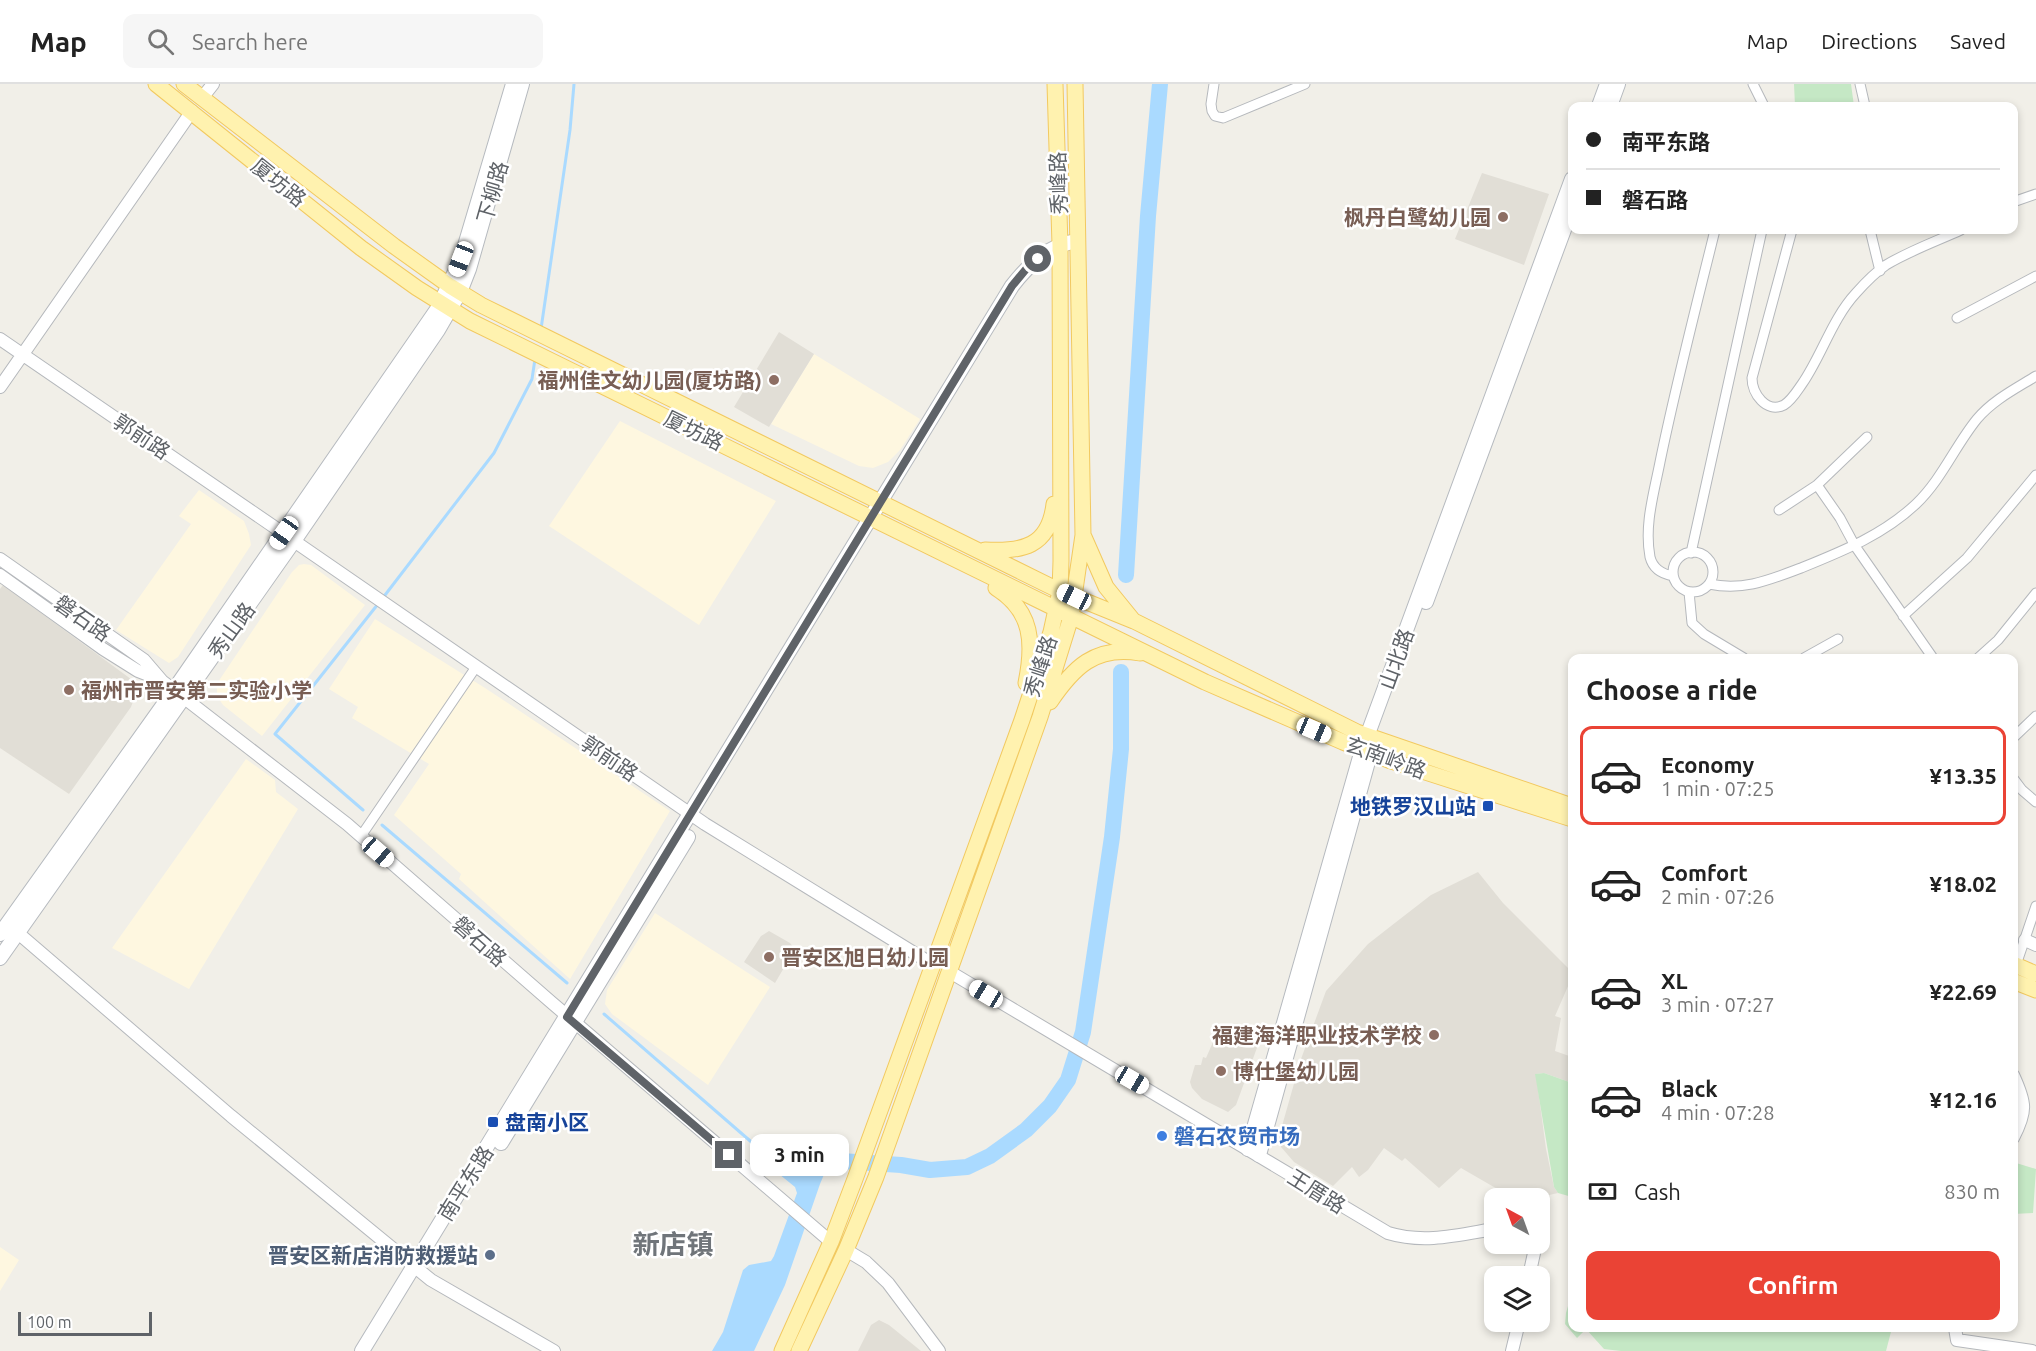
<!DOCTYPE html>
<meta charset="utf-8">
<style>
body{margin:0;font-family:Ubuntu,"Noto Sans SC",sans-serif;background:#f6f6f6;color:#222;height:100vh;display:flex;flex-direction:column;font-size:22px;white-space:nowrap}
*{box-sizing:border-box;margin:0}
p{font-size:20px;color:#767676}
.icon{flex:none;width:33px;height:33px;fill:none;stroke:currentColor;stroke-width:2;stroke-linecap:round;stroke-linejoin:round}
.map{position:relative;flex:1;overflow:hidden}
.side{position:absolute;left:1568px;top:570px;width:450px;height:678px;display:flex;flex-direction:column;background:#fff;border-radius:12px;box-shadow:0 3px 9px #0003}
.side>*{flex:none}
.banner{position:absolute;left:1568px;top:18px;width:450px;height:132px;border-radius:12px;box-shadow:0 3px 9px #0003;display:grid;align-content:center;height:132px;padding:0 18px;background:#fff}
.needle{width:39px;rotate:319deg}
.buttons{position:absolute;left:1484px;top:1104px;display:grid;gap:12px}
.buttons a{display:grid;place-items:center;width:66px;height:66px;border-radius:12px;background:#fff;box-shadow:0 3px 9px #0003;font-size:30px}
.scale{position:absolute;left:18px;bottom:15px;width:134px;box-sizing:border-box;padding-left:6px;border:3px solid #5f6368;border-top:0;font-size:16px;line-height:21px;white-space:nowrap;color:#5f6368;-webkit-text-stroke:4px #fff;paint-order:stroke}
.end{position:absolute;width:27px;height:27px;margin:-14px;border:8px solid #5f6368;background:#fff;box-shadow:0 0 0 3px #fff}
.from{border-radius:50%}
.bubble{position:absolute;height:42px;border-radius:12px;background:#fff;box-shadow:0 3px 9px #0003;font-size:20px;font-weight:700;line-height:42px;text-align:center}
.car{position:absolute;width:18px;height:36px;margin:-18px -9px;border-radius:8px;box-shadow:0 0 4px 2px #0007;background:linear-gradient(#fff 24%,#345 0 40%,#fff 0 76%,#345 0 86%,#fff 0)}
.banner b{display:flex;align-items:center;gap:21px;height:57px;font-size:22px}
.banner b+b{border-top:2px solid #e0e0e0}
.banner i{width:15px;height:15px;background:#222}
ul{padding:0;list-style:none}
li{display:flex;align-items:center;gap:18px;height:99px;margin:0 12px 9px;padding:0 6px;border:3px solid transparent;border-radius:12px}
li div{flex:1}
li b{display:block;font-size:22px}
li em{font-style:normal;font-weight:700}
li.selected{border-color:#ea4335}
li>.icon{width:54px;height:54px;stroke-width:1.5}
h2{padding:0 18px;font-size:27px;line-height:72px}
.pay{display:flex;align-items:center;gap:15px;height:66px;padding:0 18px;font-size:22px}
.pay p{margin-inline-start:auto}
.action{display:flex;gap:12px;margin-top:auto;padding:12px 18px}
.action a{flex:1;height:69px;border-radius:12px;background:#ea4335;color:#fff;font-size:24px;font-weight:700;line-height:69px;text-align:center}
header{display:flex;align-items:center;gap:36px;box-sizing:border-box;height:84px;padding:0 30px;background:#fff;border-bottom:2px solid #e0e0e0}
header strong{font-size:28px}
nav{display:flex;gap:33px;margin-inline-start:auto;font-size:21px}
.search{width:420px;height:54px;background:#f6f6f6;display:flex;align-items:center;gap:15px;box-sizing:border-box;padding:0 21px;border-radius:12px;color:#767676;font-size:22px}
.map>svg:first-child{display:block}
.commercial{fill:#fef7e0}
.education{fill:#e1ded6}
.green{fill:#c5e8c5}
.water{fill:#aadaff}
.lines{fill:none;stroke-linecap:round;stroke-linejoin:round}
.stream{stroke:#aadaff;stroke-width:3}
.river{stroke:#aadaff;stroke-width:16}
.minor-casing{stroke:#b5b8bc;stroke-width:11}
.tertiary-casing{stroke:#b5b8bc;stroke-width:14}
.secondary-casing{stroke:#b6babf;stroke-width:16}
.primary-casing{stroke:#f2c960;stroke-width:17}
.minor{stroke:#fff;stroke-width:9}
.tertiary{stroke:#fff;stroke-width:12}
.secondary{stroke:#fff;stroke-width:14}
.primary{stroke:#fff2af;stroke-width:15}
.route{stroke:#5f6368;stroke-width:8}
.education-dot{fill:#8d6e63;stroke:#fff;stroke-width:2}
.transit-dot{fill:#1a4fb4;stroke:#fff;stroke-width:2}
.shop-dot{fill:#3f7fe0;stroke:#fff;stroke-width:2}
.service-dot{fill:#5c6f8a;stroke:#fff;stroke-width:2}
.labels{text-anchor:middle;dominant-baseline:central;stroke-width:5;stroke-linejoin:round;paint-order:stroke}
.street-label{font-size:21px;fill:#5f6368;stroke:#fff}
.education-label{font-size:21px;font-weight:bold;fill:#785e54;stroke:#fff;text-anchor:end}
.transit-label{font-size:21px;font-weight:bold;fill:#164399;stroke:#fff;text-anchor:end}
.shop-label{font-size:21px;font-weight:bold;fill:#366cbe;stroke:#fff;text-anchor:start}
.service-label{font-size:21px;font-weight:bold;fill:#4e5e75;stroke:#fff;text-anchor:end}
.district-label{font-size:27px;font-weight:bold;fill:#70757a;stroke:#fff}
</style>
<header>
<strong>Map</strong>
<div class="search"><svg class="icon" aria-label="search" viewBox="0 0 24 24"><circle cx="10" cy="10" r="6"/><path d="M15 15l6 6"/></svg>Search here</div>
<nav><a>Map</a><a>Directions</a><a>Saved</a></nav>
</header>
<div class="map">
<svg width="2036" height="1267" viewBox="0 0 2036 1267">
<rect width="100%" height="100%" fill="#f1efe8"/>
<path class="commercial" d="M814 270 920 335 900 366 888 378 873 384 859 382 771 340Z
M620 337 776 417 699 541 549 442Z
M199 406 244 437 249 450 251 461 178 573 169 579 116 546 191 440 179 432Z
M304 480 311 481 365 521 262 652 223 621 217 612V603L218 598 292 488 299 481Z
M375 535 485 604 670 727 570 895 459 795 461 790 394 731 429 680 352 634 358 623 329 605Z
M246 675 275 696 276 708 298 725 189 905 112 864Z
M655 829 770 903 708 1001 612 930 605 920 607 906Z
M0 1163 19 1176 0 1207Z"/>
<path class="education" d="M1482 89 1549 110 1524 181 1455 155Z
M779 248 814 270 769 343 734 323Z
M3 501 139 601 131 623 69 710 0 664V505Z
M1478 788 1503 819 1572 888V893L1555 932 1561 934 1555 967 1572 973 1570 992 1572 999 1544 989 1536 990 1546 1065 1554 1103 1558 1109 1536 1114H1503L1506 1110 1461 1084 1439 1104 1405 1074 1402 1077 1384 1064 1368 1086 1359 1093 1352 1083 1333 1102 1294 1078 1281 1063 1278 1056 1301 975 1326 907 1368 860 1391 842 1431 811Z
M769 847 790 859 795 865 775 899 744 878 761 852Z
M1217 949 1258 961 1236 1021 1228 1028 1202 1015 1192 1004 1190 998 1195 981H1201L1203 973 1206 974Z
M879 1236 889 1241 921 1267H858L871 1241Z"/>
<path class="green" d="M1794 0H1851L1854 22H1795Z
M1544 989 1572 999V1113L1558 1109 1554 1103 1535 990Z
M2013 1078 2036 1085 2033 1129 2013 1130Z
M1572 1208V1244H1892L1886 1267H1621L1604 1265 1586 1245 1577 1254 1565 1240 1566 1229Z"/>
<path class="water" d="M757 1058 794 1089C808 1079 825 1066 844 1068L838 1089 825 1088 820 1100 785 1201 754 1267H712L723 1248 743 1186 749 1181 771 1177 774 1172 797 1109 795 1103 774 1086 756 1062Z"/>
<g class="lines">
<path class="stream" d="M541 245 570 46 574 0
M382 515 494 369 532 295 535 275
M363 726 275 650 378 520
M382 741 567 899
M604 930 756 1062"/>
<path class="river" d="M1126 491 1148 132 1160 0
M841 1077 901 1081 930 1086 967 1083 990 1072 1026 1046 1050 1022 1068 996 1083 948 1112 753 1121 665V588"/>
<defs>
<path id="minor" d="M1214 0 1211 20 1212 27 1215 32 1223 34 1305 0
M1753 0 1764 22
M1860 0 1865 22
M2013 118 2036 110
M1792 146 1752 294C1752 309 1766 330 1784 321 1792 316 1797 307 1802 300 1822 271 1832 235 1856 209 1864 200 1876 188 1886 181 1909 167 1937 157 1961 146
M1870 146 1880 187
M1957 234 2036 192
M1817 401 1840 434 1855 462 1933 574
M1779 426 1817 401 1867 353
M1673 488a20 20 0 1 1 40 0a20 20 0 1 1-40 0Z
M1691 469 1762 146
M1673 492C1662 490 1653 485 1650 473 1644 441 1654 409 1660 378 1676 300 1696 223 1715 146
M1709 500C1744 507 1769 496 1801 484 1843 467 1883 451 1916 420 1942 395 1955 362 1977 335 1993 316 2015 305 2036 292
M1689 508 1692 539 1704 550 1744 574
M1903 532 1967 474 2036 391
M1804 574 1838 555
M1978 574 1998 556 2036 509
M2013 654 2036 632
M2013 694 2022 706 2036 718
M361 752 476 583
M2016 881 2036 822"/>
<path id="tertiary" d="M202 14 213 0
M0 255 283 449
M0 303 192 27
M294 457 705 740 932 880
M0 475 144 576 162 597 174 606 347 740 551 918 831 1158
M0 491 103 565 138 587 161 596
M10 848 18 849 231 1032 420 1187 431 1196 554 1267
M2025 856 2036 861
M950 888 1388 1149C1424 1160 1458 1151 1494 1145
M2013 991C2026 1019 2027 1027 2013 1054
M1539 1137H1542L1539 1148
M846 1166 866 1178 888 1199 939 1267
M1529 1192 1536 1160
M1955 1244 1957 1256 2032 1267
M1512 1267 1519 1238"/>
<path id="secondary" d="M1599 22 1607 0
M1610 22 1618 0
M1426 518 1572 124
M0 850 174 606 438 224 461 175 513 0
M0 874 294 457 438 246 460 208 469 185 522 0
M501 1059 688 753
M1248 1065 1362 666 1572 95
M1259 1071 1369 674
M362 1267 1012 202C1029 180 1049 161 1077 157"/>
<path id="primary" d="M156 0 361 164 417 204 470 237 1205 598 1343 658 1391 677 1572 735
M184 0 394 162 450 202 481 221 1060 507 1134 537 1357 648 1572 722
M1084 453 1106 503 1132 535
M985 466C1022 468 1049 463 1054 420
M996 504C1033 527 1034 560 1026 599
M1050 618C1073 584 1095 561 1140 569
M2013 880 2036 890
M2013 897 2036 906
M782 1267 831 1158 855 1095 1022 636 1051 548 1060 507 1061 477 1060 161 1055 0
M799 1267 846 1166 876 1093 1040 633 1071 533 1083 451 1075 0"/>
</defs>
<use href="#minor" class="minor-casing"/>
<use href="#tertiary" class="tertiary-casing"/>
<use href="#secondary" class="secondary-casing"/>
<use href="#primary" class="primary-casing"/>
<use href="#minor" class="minor"/>
<use href="#tertiary" class="tertiary"/>
<use href="#secondary" class="secondary"/>
<use href="#primary" class="primary"/>
</g>
<g class="lines">
<path class="route" d="M729 1071 567 933 1012 202 1027 184 1038 175"/>
</g>
<g class="education-dot">
<circle cx="1503" cy="133" r="6"/>
<circle cx="774" cy="296" r="6"/>
<circle cx="69" cy="606" r="6"/>
<circle cx="769" cy="873" r="6"/>
<circle cx="1434" cy="951" r="6"/>
<circle cx="1221" cy="987" r="6"/>
</g>
<g class="transit-dot">
<rect x="1482" y="716" width="12" height="12" rx="3"/>
<rect x="487" y="1032" width="12" height="12" rx="3"/>
</g>
<circle class="shop-dot" cx="1162" cy="1052" r="6"/>
<circle class="service-dot" cx="490" cy="1171" r="6"/>
<g class="labels">
<g class="street-label">
<text transform="translate(279 98) rotate(39)">厦坊路</text>
<text transform="translate(1058 99) rotate(-92)">秀峰路</text>
<text transform="translate(492 108) rotate(-74)">下柳路</text>
<text transform="translate(694 346) rotate(26)">厦坊路</text>
<text transform="translate(142 352) rotate(34)">郭前路</text>
<text transform="translate(83 534) rotate(35)">磐石路</text>
<text transform="translate(231 546) rotate(-54)">秀山路</text>
<text transform="translate(1396 575) rotate(-70)">山北路</text>
<text transform="translate(1040 582) rotate(-72)">秀峰路</text>
<text transform="translate(1386 673) rotate(20)">玄南岭路</text>
<text transform="translate(610 674) rotate(34)">郭前路</text>
<text transform="translate(480 857) rotate(41)">磐石路</text>
<text transform="translate(465 1099) rotate(-58)">南平东路</text>
<text transform="translate(1317 1107) rotate(32)">王厝路</text>
</g>
<g class="education-label">
<text x="1491" y="133">枫丹白鹭幼儿园</text>
<text x="762" y="296">福州佳文幼儿园(厦坊路)</text>
<text x="81" y="606" text-anchor="start">福州市晋安第二实验小学</text>
<text x="781" y="873" text-anchor="start">晋安区旭日幼儿园</text>
<text x="1422" y="951">福建海洋职业技术学校</text>
<text x="1233" y="987" text-anchor="start">博仕堡幼儿园</text>
</g>
<g class="transit-label">
<text x="1476" y="722">地铁罗汉山站</text>
<text x="505" y="1038" text-anchor="start">盘南小区</text>
</g>
<g class="shop-label">
<text x="1174" y="1052">磐石农贸市场</text>
</g>
<g class="service-label">
<text x="478" y="1171">晋安区新店消防救援站</text>
</g>
<g class="district-label">
<text x="673" y="1160">新店镇</text>
</g>
</g>
</svg>
<div class="buttons">
<a><svg class="needle" viewBox="-14 -14 28 28"><path d="M0-13l5 13h-10z" fill="#e53935"/><path d="M0 13l5-13h-10z" fill="#767676"/></svg></a>
<a><svg class="icon" aria-label="layers" viewBox="0 0 24 24"><path d="M12 4l9 5-9 5-9-5zM3 14l9 5 9-5"/></svg></a>
</div>
<div class="scale">100 m</div>
<i class="end from" style="left:1038px;top:175px"></i>
<i class="end" style="left:729px;top:1071px"></i>
<div class="bubble" style="left:750px;top:1050px;width:99px">3 min</div>
<i class="car" style="left:461px;top:175px;rotate:201deg"></i>
<i class="car" style="left:284px;top:449px;rotate:215deg"></i>
<i class="car" style="left:1074px;top:513px;rotate:295deg"></i>
<i class="car" style="left:1314px;top:646px;rotate:113deg"></i>
<i class="car" style="left:378px;top:768px;rotate:131deg"></i>
<i class="car" style="left:986px;top:910px;rotate:301deg"></i>
<i class="car" style="left:1132px;top:996px;rotate:120deg"></i>
<div class="banner">
<b><i class="from"></i>南平东路</b>
<b><i></i>磐石路</b>
</div>
<section class="side">
<h2>Choose a ride</h2>
<ul>
<li class="selected"><svg class="icon" aria-label="car" viewBox="0 0 24 24"><path d="M5 17H2v-5l4-1 3-4h7l3 4 3 1v5h-3M9 17h6M6 11h13"/><circle cx="7" cy="17" r="2"/><circle cx="17" cy="17" r="2"/></svg><div><b>Economy</b><p>1 min · 07:25</p></div><em>¥13.35</em></li>
<li><svg class="icon" aria-label="car" viewBox="0 0 24 24"><path d="M5 17H2v-5l4-1 3-4h7l3 4 3 1v5h-3M9 17h6M6 11h13"/><circle cx="7" cy="17" r="2"/><circle cx="17" cy="17" r="2"/></svg><div><b>Comfort</b><p>2 min · 07:26</p></div><em>¥18.02</em></li>
<li><svg class="icon" aria-label="car" viewBox="0 0 24 24"><path d="M5 17H2v-5l4-1 3-4h7l3 4 3 1v5h-3M9 17h6M6 11h13"/><circle cx="7" cy="17" r="2"/><circle cx="17" cy="17" r="2"/></svg><div><b>XL</b><p>3 min · 07:27</p></div><em>¥22.69</em></li>
<li><svg class="icon" aria-label="car" viewBox="0 0 24 24"><path d="M5 17H2v-5l4-1 3-4h7l3 4 3 1v5h-3M9 17h6M6 11h13"/><circle cx="7" cy="17" r="2"/><circle cx="17" cy="17" r="2"/></svg><div><b>Black</b><p>4 min · 07:28</p></div><em>¥12.16</em></li>
</ul>
<div class="pay"><svg class="icon" aria-label="cash" viewBox="0 0 24 24"><path d="M3 7h18v10H3z"/><circle cx="12" cy="12" r="2"/></svg>Cash<p>830 m</p></div>
<div class="action"><a>Confirm</a></div>
</section>
</div>
